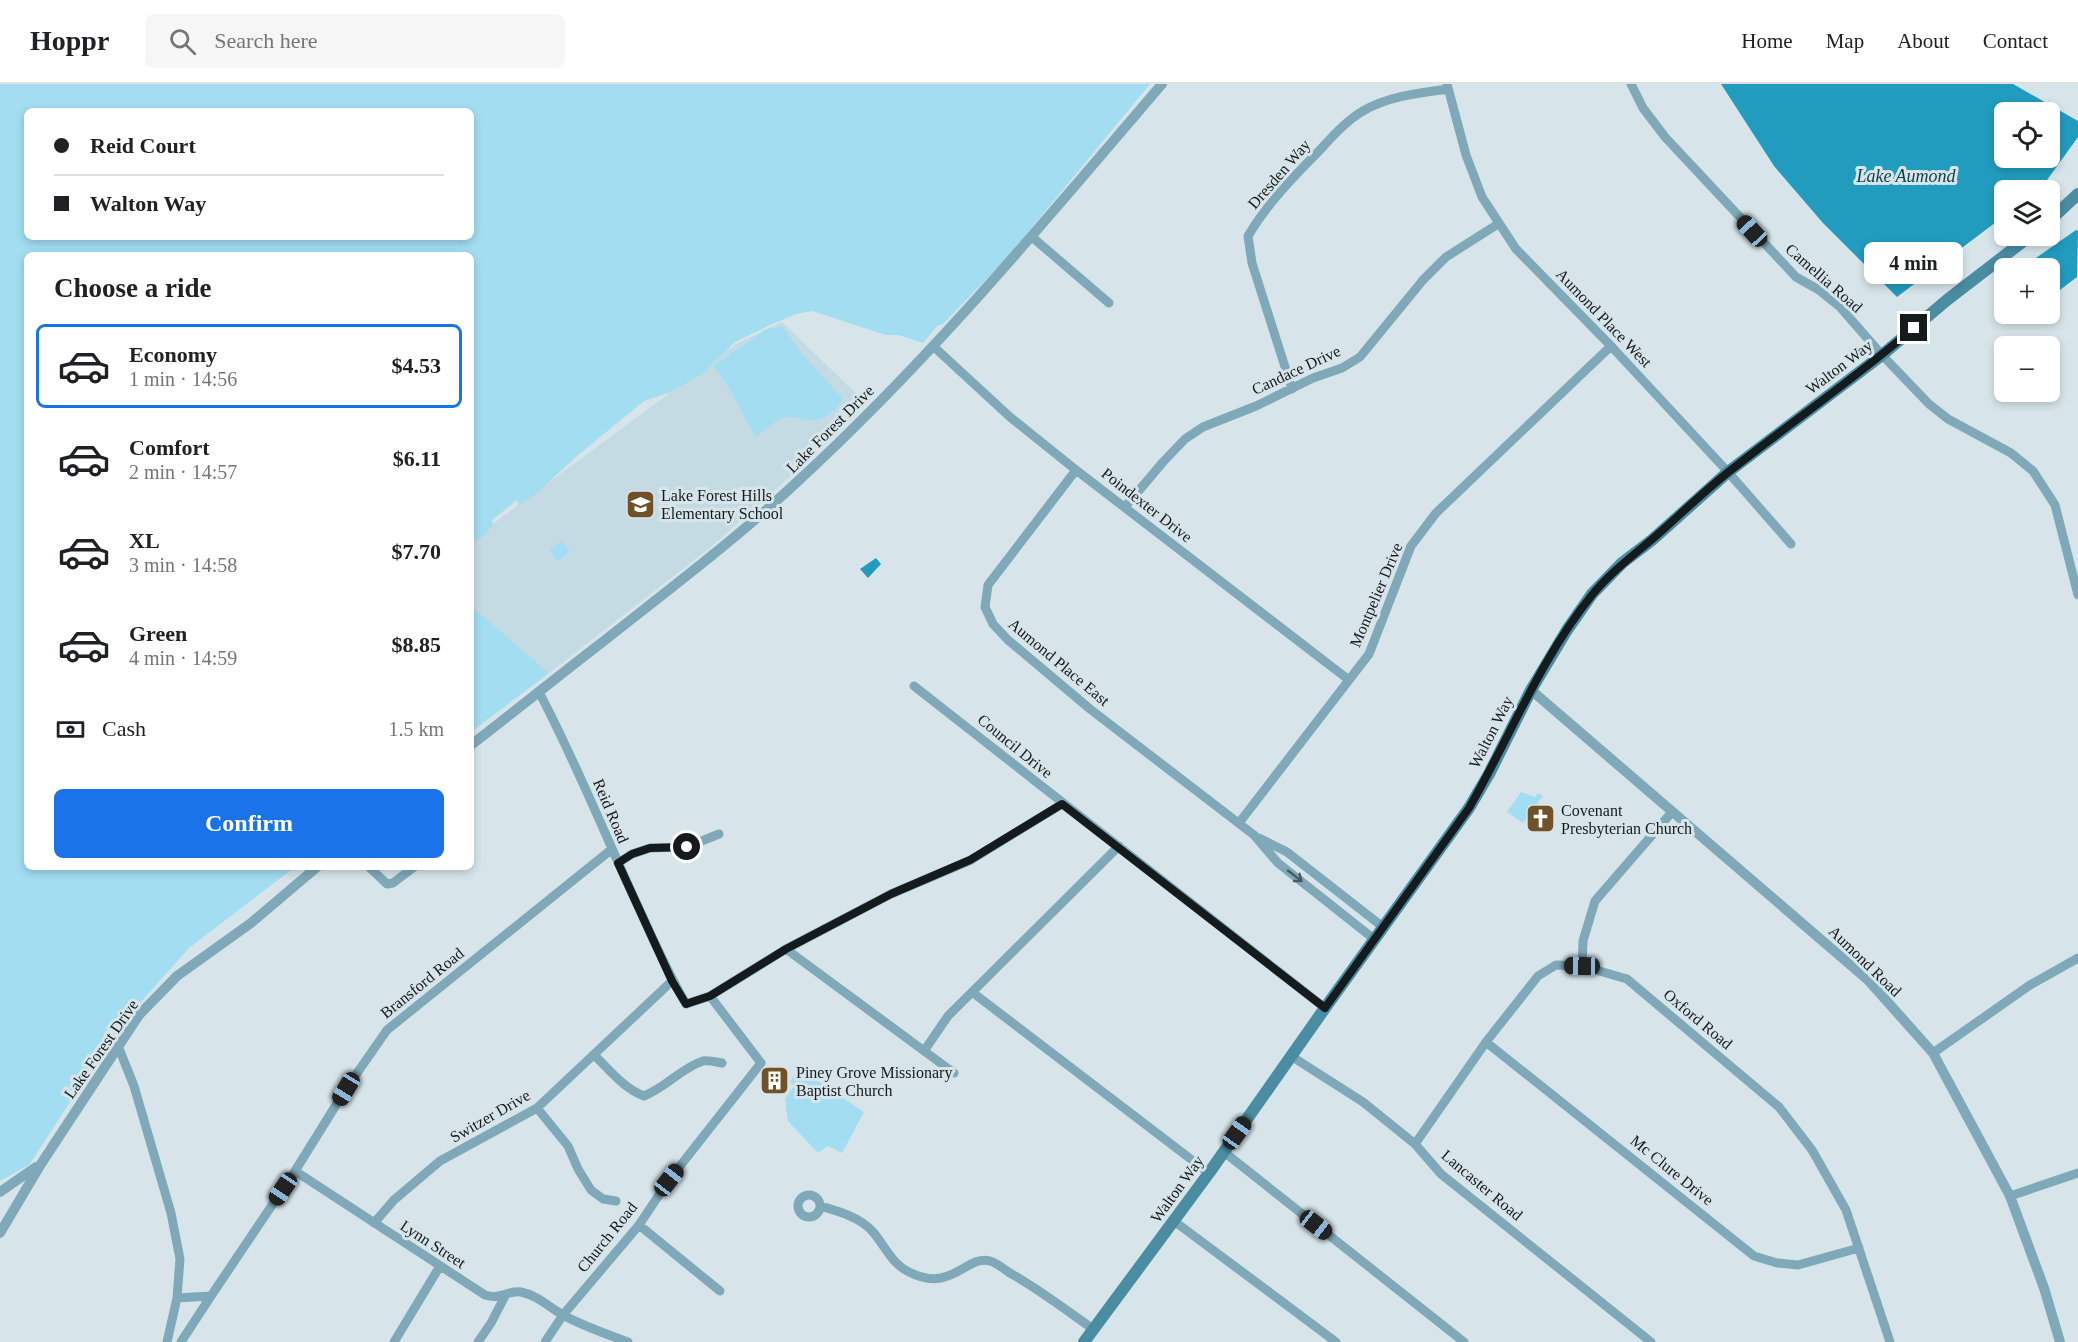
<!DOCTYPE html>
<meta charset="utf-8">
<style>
body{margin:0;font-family:"Times New Roman",serif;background:#f6f6f6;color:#202124;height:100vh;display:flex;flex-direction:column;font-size:22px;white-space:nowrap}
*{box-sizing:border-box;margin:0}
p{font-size:20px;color:#757577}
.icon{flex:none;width:33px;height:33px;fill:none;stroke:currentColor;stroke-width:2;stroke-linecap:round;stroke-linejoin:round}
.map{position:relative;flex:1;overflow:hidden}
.panel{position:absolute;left:24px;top:168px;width:450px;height:618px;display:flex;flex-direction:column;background:#fff;border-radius:9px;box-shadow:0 3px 9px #0003}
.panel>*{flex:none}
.banner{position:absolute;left:24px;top:24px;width:450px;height:132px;border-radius:9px;box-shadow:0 3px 9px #0003;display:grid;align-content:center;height:132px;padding:0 30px;background:#fff}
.fabs{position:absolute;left:1994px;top:18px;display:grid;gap:12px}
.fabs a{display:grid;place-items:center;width:66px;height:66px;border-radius:9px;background:#fff;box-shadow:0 3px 9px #0003;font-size:30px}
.end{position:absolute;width:27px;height:27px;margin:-14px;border:8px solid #151a1c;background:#fff;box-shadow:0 0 0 3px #fff}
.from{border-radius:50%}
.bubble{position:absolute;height:42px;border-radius:9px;background:#fff;box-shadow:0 3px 9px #0003;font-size:20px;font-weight:700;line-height:42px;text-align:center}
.car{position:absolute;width:18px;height:36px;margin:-18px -9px;border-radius:8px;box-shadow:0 0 4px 2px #0007;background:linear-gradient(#222 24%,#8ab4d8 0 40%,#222 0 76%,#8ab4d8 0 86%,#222 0)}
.banner b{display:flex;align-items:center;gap:21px;height:57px;font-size:22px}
.banner b+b{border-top:2px solid #e0e0e0}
.banner i{width:15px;height:15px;background:#202124}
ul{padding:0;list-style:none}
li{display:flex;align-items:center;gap:18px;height:84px;margin:0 12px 9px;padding:0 18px;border:3px solid transparent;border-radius:9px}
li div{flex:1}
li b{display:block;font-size:22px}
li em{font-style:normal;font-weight:700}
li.on{border-color:#1a73e8}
li>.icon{width:54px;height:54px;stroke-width:1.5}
h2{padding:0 30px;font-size:27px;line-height:72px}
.pay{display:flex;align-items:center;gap:15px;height:66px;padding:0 30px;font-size:22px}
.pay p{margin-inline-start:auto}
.button{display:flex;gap:12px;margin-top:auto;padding:12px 30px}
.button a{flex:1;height:69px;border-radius:9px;background:#1a73e8;color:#fff;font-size:24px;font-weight:700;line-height:69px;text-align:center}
header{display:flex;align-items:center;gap:36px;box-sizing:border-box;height:84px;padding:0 30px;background:#fff;border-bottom:2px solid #e0e0e0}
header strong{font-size:28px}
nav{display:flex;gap:33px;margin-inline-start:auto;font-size:21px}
.search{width:420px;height:54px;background:#f6f6f6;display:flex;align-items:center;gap:15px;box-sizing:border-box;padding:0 21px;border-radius:9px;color:#757577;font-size:22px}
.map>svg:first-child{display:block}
.built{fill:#c4dbe3}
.green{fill:#a2ddf2;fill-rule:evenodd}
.water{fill:#229cbe;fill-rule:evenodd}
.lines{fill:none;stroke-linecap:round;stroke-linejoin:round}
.minor{stroke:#7fa9b8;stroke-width:9}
.tertiary{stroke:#7fa9b8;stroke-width:10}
.secondary{stroke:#4a8da3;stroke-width:12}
.oneway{stroke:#455a62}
.route{stroke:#151a1c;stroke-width:8}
.labels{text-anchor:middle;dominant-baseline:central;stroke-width:6;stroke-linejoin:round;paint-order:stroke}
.street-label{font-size:16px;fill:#151a1c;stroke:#d7e5ea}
.poi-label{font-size:16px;fill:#151a1c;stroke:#d7e5ea;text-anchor:start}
.water-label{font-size:18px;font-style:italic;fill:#0c3e4d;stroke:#d7e5ea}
</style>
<header>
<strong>Hoppr</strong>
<div class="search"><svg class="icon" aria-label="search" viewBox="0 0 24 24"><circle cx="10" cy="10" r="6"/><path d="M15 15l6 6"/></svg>Search here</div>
<nav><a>Home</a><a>Map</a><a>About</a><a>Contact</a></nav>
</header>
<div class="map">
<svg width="2078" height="1258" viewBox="0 0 2078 1258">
<rect width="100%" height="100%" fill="#d7e5ea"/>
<path class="built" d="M782 238 865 318 801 383 712 462 549 589 471 522V456L736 260Z"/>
<path class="green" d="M0 0H1150L1004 177 943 240 937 242 923 259 898 251H886L812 227 796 230 768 242 735 258 702 290 671 308 644 317 577 372 536 410 519 421 517 416 492 436 493 441 482 453 471 460V171H27V783H295L189 864 131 929 89 989 29 1081 0 1097ZM27 27H471V153H27Z
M782 242 802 270 842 314C837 327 823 338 808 336 798 335 790 330 780 335 772 339 764 347 756 353L730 306 713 282 765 246Z
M561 457 570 467 560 476H556L550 466Z
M471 522 549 589 471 648Z
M1521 708 1535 713 1538 709 1543 712 1523 739 1507 728Z
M799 984 864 1028 842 1069 828 1062 818 1069 788 1037 785 1015 794 1002 790 998Z"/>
<path class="water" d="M1721 0H2013L2078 37V53L2042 103 2038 106H2004V132L1897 213 1823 139 1774 82ZM2004 28H2049V74H2004Z
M2076 146 2078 147 2077 193 2052 212 2049 207V184H2038L2033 176Z
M876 474 881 480 868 494 860 485Z"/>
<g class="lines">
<path class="minor" d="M1447 0 1466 71 1482 113 1516 165 1611 262 1728 388 1791 460
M1631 0 1643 24 1665 53 1796 193 1819 206 1840 223 1882 271 1929 320 1948 335 2011 369 2033 387 2055 421 2078 511
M1032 153 1109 219
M933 262 1010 333 1076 386 1349 596
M1292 305 1252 179 1248 152C1267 120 1293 93 1319 67 1332 53 1347 36 1363 27 1389 12 1419 9 1448 5
M1076 386 988 501 985 523 993 540 1008 556 1090 625 1254 751 1278 779 1374 855
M1125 423 1163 378 1185 355 1203 343 1256 322 1313 294 1342 284 1360 273 1423 196 1446 173 1498 140
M914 602 1325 924
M539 608C577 680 607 756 641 829 655 860 669 891 686 920L710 912 761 979 669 1096 639 1141 563 1231 545 1258
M1239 739 1369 570 1411 462 1436 429 1611 262
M1259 754 1287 768 1383 843
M618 779 632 770 650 764 687 763 719 750
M369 783 387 800 393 799 414 783
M786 865 954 989
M1582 882 1583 857 1595 817 1672 728
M972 908 1209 1089
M710 912 786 865 891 810 971 776 1062 720
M1486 958 1754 1172 1777 1179 1798 1181 1859 1164
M118 962 134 1002 171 1129 180 1175 177 1214 167 1258
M924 967 948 932 1119 762
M1933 969 2030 901 2078 874
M594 971C610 986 623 1004 644 1012 667 1003 681 984 703 977 709 976 716 978 722 979
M1291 972 1363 1018 1415 1060 1441 1090 1651 1258
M537 1024 568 1062 578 1085 591 1106 603 1115 616 1117
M1415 1060 1486 958 1538 892 1556 881 1582 882 1627 895 1779 1023 1812 1066 1846 1126 1890 1258
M1224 1068 1464 1258
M295 1087 485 1211C502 1216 507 1206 521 1208 537 1211 549 1223 563 1231 583 1242 606 1250 628 1258
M798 1122a11 11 0 1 1 22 0a11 11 0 1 1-22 0Z
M2010 1112 2078 1089
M820 1122C838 1127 860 1133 873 1148 885 1162 891 1179 909 1188 951 1210 967 1170 990 1177 997 1179 1004 1185 1010 1189 1039 1205 1066 1226 1093 1245
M1174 1137 1336 1258
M374 1139 394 1116 440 1077 537 1024 672 897
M639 1141 720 1207
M177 1214 211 1212 295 1087 346 1005 387 946 612 765
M181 1258 211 1212
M394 1258 440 1182
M478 1258 491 1239 505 1212"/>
<path class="tertiary" d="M1531 606 1868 896 1933 969 2010 1112 2044 1204 2060 1258
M471 661C514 628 557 593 600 560 667 507 735 456 797 398 930 276 1045 137 1162 0
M0 1108 36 1083
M0 1149 41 1080 139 931 177 892 251 839 317 783"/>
<path class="secondary" d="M2049 137 2078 110
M1084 1258 1209 1089 1325 924 1469 724 1489 690 1531 606 1567 546 1592 510 1622 479 1652 456 1728 388 1882 271 1947 216 2030 152"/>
</g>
<defs><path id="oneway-shaft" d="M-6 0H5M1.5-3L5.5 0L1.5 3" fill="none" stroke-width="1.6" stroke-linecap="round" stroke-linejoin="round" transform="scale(1.5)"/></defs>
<use class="oneway" href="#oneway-shaft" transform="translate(1295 792) rotate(38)"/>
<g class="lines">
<path class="route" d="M687 763 650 764 632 770 618 779 672 897 686 920 710 912 786 865 891 810 970 776 1062 720 1325 924 1469 724C1510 653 1540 575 1592 511 1613 485 1641 466 1666 443 1687 424 1708 404 1731 386 1792 338 1855 294 1914 244"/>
</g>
<defs>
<symbol id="school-square" viewBox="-11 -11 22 22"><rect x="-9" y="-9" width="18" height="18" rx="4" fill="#715127" stroke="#d7e5ea"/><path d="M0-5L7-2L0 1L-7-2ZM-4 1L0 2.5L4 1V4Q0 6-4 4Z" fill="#fff"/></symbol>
<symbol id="church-square" viewBox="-11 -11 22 22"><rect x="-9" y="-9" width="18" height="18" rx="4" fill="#715127" stroke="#d7e5ea"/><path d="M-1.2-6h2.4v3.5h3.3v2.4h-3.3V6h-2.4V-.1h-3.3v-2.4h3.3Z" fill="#fff"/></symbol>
<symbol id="building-square" viewBox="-11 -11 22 22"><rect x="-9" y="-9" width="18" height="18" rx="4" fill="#715127" stroke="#d7e5ea"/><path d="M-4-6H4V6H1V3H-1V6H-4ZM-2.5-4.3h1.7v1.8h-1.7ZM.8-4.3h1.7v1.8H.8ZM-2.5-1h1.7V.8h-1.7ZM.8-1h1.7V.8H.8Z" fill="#fff"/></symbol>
</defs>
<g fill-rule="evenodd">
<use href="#school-square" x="624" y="404" width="33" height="33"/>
<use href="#church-square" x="1524" y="718" width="33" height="33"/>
<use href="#building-square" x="758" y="980" width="33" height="33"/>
</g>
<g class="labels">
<g class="street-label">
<text transform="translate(1279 90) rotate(-49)">Dresden Way</text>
<text transform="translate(1824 194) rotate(41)">Camellia Road</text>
<text transform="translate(1604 234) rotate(46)">Aumond Place West</text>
<text transform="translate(1839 283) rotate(-37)">Walton Way</text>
<text transform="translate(1296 286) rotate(-25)">Candace Drive</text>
<text transform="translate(830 345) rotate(-45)">Lake Forest Drive</text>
<text transform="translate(1147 421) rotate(38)">Poindexter Drive</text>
<text transform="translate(1376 511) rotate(-67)">Montpelier Drive</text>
<text transform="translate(1059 578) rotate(40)">Aumond Place East</text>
<text transform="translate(1491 648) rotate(-63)">Walton Way</text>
<text transform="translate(1015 662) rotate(39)">Council Drive</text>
<text transform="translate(611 727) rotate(67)">Reid Road</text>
<text transform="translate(1865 877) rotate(44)">Aumond Road</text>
<text transform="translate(422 899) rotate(-39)">Bransford Road</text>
<text transform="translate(1698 935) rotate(40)">Oxford Road</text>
<text transform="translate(101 965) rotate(-55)">Lake Forest Drive</text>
<text transform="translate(490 1032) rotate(-30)">Switzer Drive</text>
<text transform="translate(1672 1086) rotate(39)">Mc Clure Drive</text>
<text transform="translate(1482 1101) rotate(40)">Lancaster Road</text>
<text transform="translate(1177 1105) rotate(-54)">Walton Way</text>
<text transform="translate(607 1153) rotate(-51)">Church Road</text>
<text transform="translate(433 1160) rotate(33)">Lynn Street</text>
</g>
<g class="poi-label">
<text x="661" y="411">Lake Forest Hills<tspan x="661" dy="18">Elementary School</tspan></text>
<text x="1561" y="726">Covenant<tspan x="1561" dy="18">Presbyterian Church</tspan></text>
<text x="796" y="988">Piney Grove Missionary<tspan x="796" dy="18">Baptist Church</tspan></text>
</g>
<g class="water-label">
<text x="1906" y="92">Lake Aumond</text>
</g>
</g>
</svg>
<div class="fabs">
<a><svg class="icon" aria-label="locate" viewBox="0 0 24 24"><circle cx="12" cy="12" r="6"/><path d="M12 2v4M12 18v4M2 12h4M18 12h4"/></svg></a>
<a><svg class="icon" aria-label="layers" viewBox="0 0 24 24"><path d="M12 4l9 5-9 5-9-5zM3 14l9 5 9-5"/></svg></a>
<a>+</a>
<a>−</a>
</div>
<i class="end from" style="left:687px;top:763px"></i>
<i class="end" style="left:1914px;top:244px"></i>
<div class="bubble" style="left:1864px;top:158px;width:99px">4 min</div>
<i class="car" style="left:1752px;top:147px;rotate:317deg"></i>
<i class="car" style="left:1582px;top:882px;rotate:271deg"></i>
<i class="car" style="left:346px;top:1005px;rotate:211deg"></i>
<i class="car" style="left:1237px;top:1049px;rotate:35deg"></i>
<i class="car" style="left:669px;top:1096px;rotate:38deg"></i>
<i class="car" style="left:283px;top:1105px;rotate:214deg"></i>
<i class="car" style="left:1316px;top:1141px;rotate:128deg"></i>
<div class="banner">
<b><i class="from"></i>Reid Court</b>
<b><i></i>Walton Way</b>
</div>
<section class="panel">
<h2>Choose a ride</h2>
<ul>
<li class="on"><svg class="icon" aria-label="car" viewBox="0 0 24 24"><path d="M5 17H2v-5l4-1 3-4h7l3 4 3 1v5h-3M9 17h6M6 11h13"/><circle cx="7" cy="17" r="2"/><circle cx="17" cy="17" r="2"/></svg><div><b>Economy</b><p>1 min · 14:56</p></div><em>$4.53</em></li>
<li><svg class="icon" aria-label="car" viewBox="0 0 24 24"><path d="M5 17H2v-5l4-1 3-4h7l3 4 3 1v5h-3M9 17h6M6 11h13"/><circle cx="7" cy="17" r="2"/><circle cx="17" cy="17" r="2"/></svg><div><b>Comfort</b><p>2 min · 14:57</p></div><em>$6.11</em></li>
<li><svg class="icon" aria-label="car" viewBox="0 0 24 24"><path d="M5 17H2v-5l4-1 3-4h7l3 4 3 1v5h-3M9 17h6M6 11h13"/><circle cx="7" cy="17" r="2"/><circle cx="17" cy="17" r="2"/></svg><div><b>XL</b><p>3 min · 14:58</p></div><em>$7.70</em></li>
<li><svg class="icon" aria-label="car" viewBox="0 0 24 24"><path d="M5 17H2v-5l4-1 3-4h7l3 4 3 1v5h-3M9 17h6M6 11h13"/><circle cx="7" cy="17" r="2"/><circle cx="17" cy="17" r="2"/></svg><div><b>Green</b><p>4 min · 14:59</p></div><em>$8.85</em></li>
</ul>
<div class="pay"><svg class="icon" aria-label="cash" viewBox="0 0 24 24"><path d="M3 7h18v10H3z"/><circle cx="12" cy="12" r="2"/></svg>Cash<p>1.5 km</p></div>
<div class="button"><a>Confirm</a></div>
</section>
</div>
